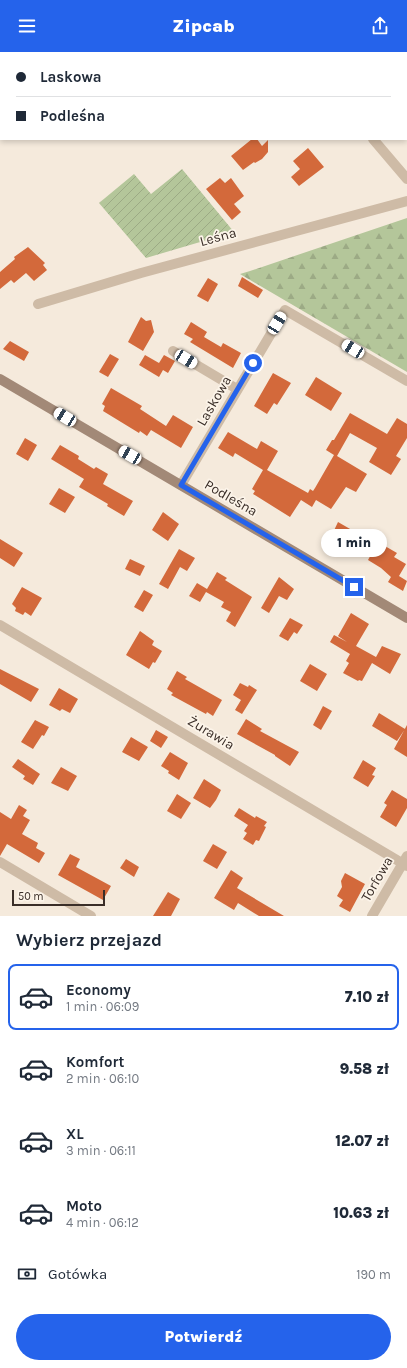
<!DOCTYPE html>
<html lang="pl">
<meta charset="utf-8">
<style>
body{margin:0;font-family:Karla,sans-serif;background:#f2f2f3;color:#1f2937;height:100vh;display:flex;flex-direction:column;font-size:15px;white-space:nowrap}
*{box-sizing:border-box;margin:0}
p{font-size:13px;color:#747a83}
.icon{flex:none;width:22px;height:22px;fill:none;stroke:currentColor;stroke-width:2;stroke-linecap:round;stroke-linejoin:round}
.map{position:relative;height:864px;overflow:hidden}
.panel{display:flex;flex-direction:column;background:#fff;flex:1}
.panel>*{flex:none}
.guide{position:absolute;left:0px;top:0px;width:407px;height:88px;box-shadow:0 2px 6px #0003;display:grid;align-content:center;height:88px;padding:0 16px;background:#fff}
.scale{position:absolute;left:12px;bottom:10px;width:93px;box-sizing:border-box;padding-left:4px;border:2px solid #3a2e28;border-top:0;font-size:11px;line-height:14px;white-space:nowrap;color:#3a2e28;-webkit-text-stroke:3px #fcf4e9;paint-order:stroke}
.end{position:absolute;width:18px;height:18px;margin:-9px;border:5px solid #2563eb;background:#fff;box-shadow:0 0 0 2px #fff}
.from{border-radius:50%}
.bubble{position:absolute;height:28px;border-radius:14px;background:#fff;box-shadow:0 2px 6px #0003;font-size:13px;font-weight:800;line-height:28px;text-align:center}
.car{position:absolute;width:12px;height:24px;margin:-12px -6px;border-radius:5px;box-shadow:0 0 3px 1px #0007;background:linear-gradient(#fff 24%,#345 0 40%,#fff 0 76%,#345 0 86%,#fff 0)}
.guide b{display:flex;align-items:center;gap:14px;height:38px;font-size:15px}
.guide b+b{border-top:1px solid #e0e1e3}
.guide i{width:10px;height:10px;background:#1f2937}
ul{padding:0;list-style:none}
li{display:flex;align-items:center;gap:12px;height:66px;margin:0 8px 6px;padding:0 8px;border:2px solid transparent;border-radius:8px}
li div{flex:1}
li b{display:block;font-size:15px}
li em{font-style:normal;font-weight:800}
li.selected{border-color:#2563eb}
li>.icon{width:36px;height:36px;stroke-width:1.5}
h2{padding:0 16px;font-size:18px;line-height:48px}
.pay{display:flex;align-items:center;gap:10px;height:44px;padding:0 16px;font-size:15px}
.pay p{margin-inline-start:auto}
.action{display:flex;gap:8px;margin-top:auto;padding:8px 16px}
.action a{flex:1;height:46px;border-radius:24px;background:#2563eb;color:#fff;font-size:16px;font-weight:800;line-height:46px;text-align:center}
header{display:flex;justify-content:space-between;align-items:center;height:52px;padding:0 16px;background:#2563eb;color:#fff;font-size:18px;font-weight:800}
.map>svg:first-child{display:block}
.forest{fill:url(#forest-firs)}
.garden{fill:url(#garden-furrows)}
.building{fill:#d3693b}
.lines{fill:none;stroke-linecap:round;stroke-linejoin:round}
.street{stroke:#cebba6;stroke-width:10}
.secondary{stroke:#a28977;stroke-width:10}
.route{stroke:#2563eb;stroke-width:5}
.labels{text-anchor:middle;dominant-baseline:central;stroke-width:3.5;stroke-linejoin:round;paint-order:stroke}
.street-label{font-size:14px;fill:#3a2e28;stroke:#fcf4e9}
</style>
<header><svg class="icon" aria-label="menu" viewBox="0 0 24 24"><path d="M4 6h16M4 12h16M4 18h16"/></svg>Zipcab<svg class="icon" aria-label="share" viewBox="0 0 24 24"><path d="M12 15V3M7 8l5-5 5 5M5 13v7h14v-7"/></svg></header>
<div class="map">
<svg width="407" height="864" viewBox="0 0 407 864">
<defs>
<pattern id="forest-firs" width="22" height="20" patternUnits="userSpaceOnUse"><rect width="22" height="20" fill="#b4c69a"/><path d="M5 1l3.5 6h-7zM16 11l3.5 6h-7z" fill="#9caa85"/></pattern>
<pattern id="garden-furrows" width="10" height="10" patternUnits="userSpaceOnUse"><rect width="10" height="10" fill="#b4c69a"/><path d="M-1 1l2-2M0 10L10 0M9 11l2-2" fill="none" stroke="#9caa85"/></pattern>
</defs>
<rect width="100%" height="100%" fill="#f5eadc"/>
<path class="forest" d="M407 166V320L240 222 250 219Z"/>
<path class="garden" d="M182 117 234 180 146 206 99 151 134 122 151 142Z"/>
<path class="building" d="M252 87H257L262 94 268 88V100L262 107 255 111 254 110 243 118 231 104Z
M308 96 324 115 299 134 291 125 300 117 293 109Z
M220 126 225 131 231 126 244 144 234 152 241 160 232 168 206 137Z
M28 195 45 211 43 213 47 218 34 229 26 221 14 231 11 228 0 237V220L15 207 14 205Z
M242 225 263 238 258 246 238 234Z
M208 226 218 232 208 250 197 244Z
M141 265 146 269 151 268 154 280 143 299 128 290Z
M191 270 207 280 204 285 221 295 223 291 241 301 233 316 190 290 193 287 184 282Z
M10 289 29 300 24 309 3 297Z
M110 302 119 307 108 325 99 320Z
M145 303 159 311 164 303 175 309 168 321 163 318 159 325 139 313Z
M273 321 291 331 277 353 274 351 267 362 254 354Z
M316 325 342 341 331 359 305 343Z
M111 336 142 354 140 357 166 374 173 363 193 375 181 396 151 378 147 384 140 379 139 381 103 359 105 354 102 352Z
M350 361 387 382 397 366 407 372V386L396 404 401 407 391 423 369 410 377 396 350 381 337 404 367 422 356 440 346 435 331 457 316 448 312 455 301 448 290 465 253 442 255 439 252 437 263 418 235 401 233 405 218 396 228 380 257 397 261 389 278 399 267 418 308 441 310 437 313 439 315 436 334 403 326 398 332 388H334Z
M25 386 37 393 28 409 16 402Z
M60 393 79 404 78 407 94 417 96 415 108 422 103 432 133 449 124 464 107 454 108 452 79 435 84 427 51 407Z
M59 436 75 445 65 461 49 452Z
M163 460 179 472 168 489 152 478Z
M338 470 357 481 347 497 330 487Z
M0 487 23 501 14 515 0 506Z
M378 490 397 501 394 505 406 512 399 524 407 529 403 539 388 530 391 525 381 516 368 508Z
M179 497 195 506 187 519 180 515 168 537 159 532Z
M130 507 145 514 140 524 125 517Z
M217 520 227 526 225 528 252 545 235 575 226 569 231 560 221 555 224 550 206 540 200 550 189 544 197 531 207 537Z
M279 525 294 537 287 548 279 544 269 561 261 556Z
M22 535 42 546 31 564 25 560 23 563 15 559 16 556 12 552Z
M144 538 153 543 143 560 134 555Z
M351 561 369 572 356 594 376 605 382 594 401 602 390 622 372 611 362 629 359 628 358 629 343 621 349 611 346 609 350 602 330 590 334 583 347 590 338 584Z
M290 566 303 573 297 582 294 580 288 589 279 584Z
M140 579 154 589 152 593 162 599 155 611 153 610 149 617 126 603Z
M310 612 327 622 317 639 300 629Z
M0 617 39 637 31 650 0 632Z
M177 619 187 625 185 627 222 648 213 664 207 660 206 662 171 643 173 641 167 637Z
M240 631 248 635 249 633 257 638 242 662 235 658 241 648 233 643Z
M59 636 78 647 70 661 62 657 60 659 49 653Z
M323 654 332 659 321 678 313 673Z
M379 661 405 677 397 689 372 674Z
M246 667 262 677 260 679 299 700 290 714 275 704V703L237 682Z
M35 668 49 675 44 684 42 683 33 697 21 690Z
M407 673V705L394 697Z
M156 678 168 685 161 696 150 689Z
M131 685 148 695 139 709 122 700Z
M170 700 188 711 179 728 168 721 169 719 161 714Z
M18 707 40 722 33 733 23 727 25 724 12 715Z
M363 708 376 716 372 723 375 724 368 735 353 726Z
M61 715 77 724 68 739 51 731Z
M204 727 221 738 216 748 210 756 193 746Z
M392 738 407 747V756L396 775 380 765 387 753 384 751Z
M177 742 191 751 181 767 167 759Z
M19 753 27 758 23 764 30 768 22 782 38 791 36 796 45 801 39 811 7 792 0 804V760L11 767Z
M239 756 255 766 256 764 267 770 264 774 266 775 259 789 256 788 253 793 243 787 247 781 244 779 248 773 234 764Z
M213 792 227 800 217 817 203 809Z
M70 802 80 807 76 815 111 834 103 848 58 823Z
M126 807 139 815 134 825 120 816Z
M231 818 243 826 237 836 284 864H259L238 851 234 858 214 846Z
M345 821 365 832 350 860 339 854 343 848 337 844 342 835 341 829Z
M168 840 180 847 171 864H153Z"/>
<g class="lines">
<path class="street" d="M297 0 298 1
M396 1 399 0
M373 87 407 127
M38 252 141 221 407 149
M173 299 237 337
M181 433 285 258 407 329
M0 573 407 814
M0 810 91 864
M372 864 407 804"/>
<path class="secondary" d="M0 327 407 566"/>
</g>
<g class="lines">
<path class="route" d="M253 311 181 433 354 535"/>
</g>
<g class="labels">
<g class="street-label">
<text transform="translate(218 185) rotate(-15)">Leśna</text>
<text transform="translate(214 349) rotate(-60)">Laskowa</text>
<text transform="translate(231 446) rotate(30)">Podleśna</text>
<text transform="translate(211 681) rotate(31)">Żurawia</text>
<text transform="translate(377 827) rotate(-60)">Torfowa</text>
</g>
</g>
</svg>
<div class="scale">50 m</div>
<i class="end from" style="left:253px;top:311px"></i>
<i class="end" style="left:354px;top:535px"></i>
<div class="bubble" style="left:321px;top:477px;width:66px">1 min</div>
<i class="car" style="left:277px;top:271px;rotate:31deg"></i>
<i class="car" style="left:353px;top:297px;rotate:301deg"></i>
<i class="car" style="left:186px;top:307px;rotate:121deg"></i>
<i class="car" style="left:65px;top:365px;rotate:301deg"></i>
<i class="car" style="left:130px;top:403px;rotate:300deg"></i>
<div class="guide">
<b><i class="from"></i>Laskowa</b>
<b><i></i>Podleśna</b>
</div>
</div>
<section class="panel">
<h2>Wybierz przejazd</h2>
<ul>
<li class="selected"><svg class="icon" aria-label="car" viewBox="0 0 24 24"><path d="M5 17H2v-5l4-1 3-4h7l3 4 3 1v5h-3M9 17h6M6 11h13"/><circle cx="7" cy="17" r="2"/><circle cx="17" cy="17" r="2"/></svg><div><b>Economy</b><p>1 min · 06:09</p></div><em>7.10 zł</em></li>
<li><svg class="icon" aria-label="car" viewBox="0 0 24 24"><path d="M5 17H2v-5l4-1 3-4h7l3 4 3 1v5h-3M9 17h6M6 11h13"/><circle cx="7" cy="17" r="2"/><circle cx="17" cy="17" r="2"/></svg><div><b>Komfort</b><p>2 min · 06:10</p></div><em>9.58 zł</em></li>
<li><svg class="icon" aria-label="car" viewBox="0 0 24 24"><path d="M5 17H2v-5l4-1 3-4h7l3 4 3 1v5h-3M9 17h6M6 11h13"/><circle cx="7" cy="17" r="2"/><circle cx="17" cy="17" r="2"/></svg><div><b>XL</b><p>3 min · 06:11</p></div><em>12.07 zł</em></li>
<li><svg class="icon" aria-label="car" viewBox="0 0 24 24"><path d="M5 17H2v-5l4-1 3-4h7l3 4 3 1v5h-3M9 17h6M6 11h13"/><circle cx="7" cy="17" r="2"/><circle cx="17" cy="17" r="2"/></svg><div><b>Moto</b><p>4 min · 06:12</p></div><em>10.63 zł</em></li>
</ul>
<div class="pay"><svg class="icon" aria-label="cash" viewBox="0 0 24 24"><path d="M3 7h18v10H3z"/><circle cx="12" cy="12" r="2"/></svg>Gotówka<p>190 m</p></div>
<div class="action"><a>Potwierdź</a></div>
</section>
